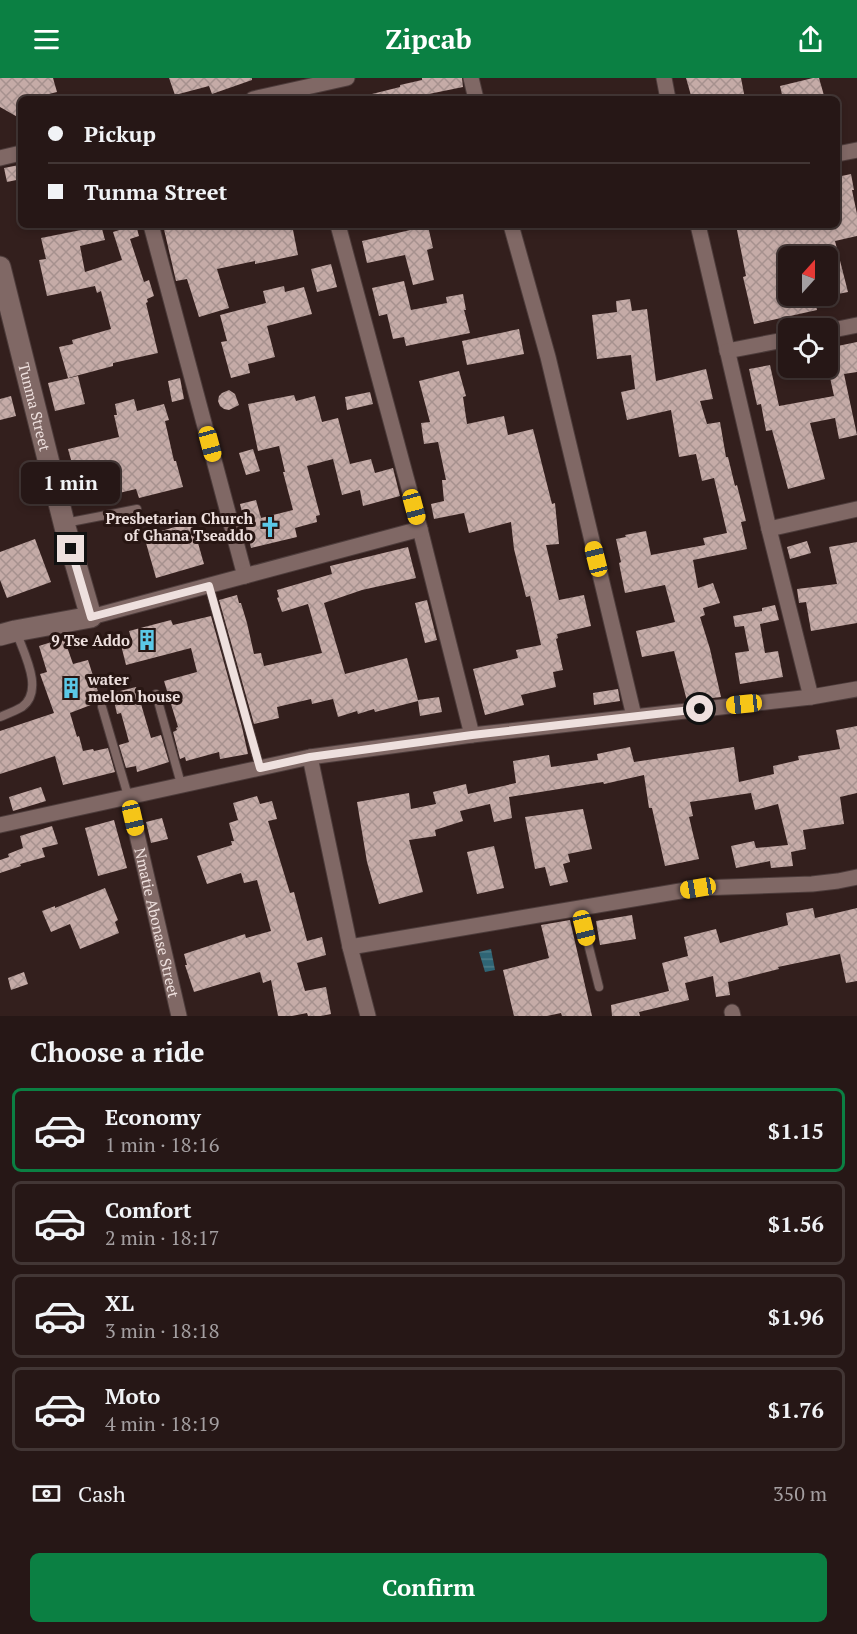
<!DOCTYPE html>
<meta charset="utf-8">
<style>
body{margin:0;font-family:"PT Serif",serif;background:#2e201f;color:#f1f3f6;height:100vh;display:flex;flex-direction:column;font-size:22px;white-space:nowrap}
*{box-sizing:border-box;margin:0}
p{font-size:20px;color:#a49fa1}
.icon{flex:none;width:33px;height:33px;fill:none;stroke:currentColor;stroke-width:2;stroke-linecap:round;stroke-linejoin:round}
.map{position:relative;height:938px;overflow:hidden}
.details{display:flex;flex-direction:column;background:#261716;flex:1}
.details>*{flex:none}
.guide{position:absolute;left:18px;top:18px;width:822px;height:132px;border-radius:9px;box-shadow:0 3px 9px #0003,0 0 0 2px #423635;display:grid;align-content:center;height:132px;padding:0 30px;background:#261716}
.needle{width:39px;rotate:21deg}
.fabs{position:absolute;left:778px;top:168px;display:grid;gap:12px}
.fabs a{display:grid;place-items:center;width:60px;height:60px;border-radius:9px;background:#261716;box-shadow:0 3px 9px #0003,0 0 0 2px #423635;font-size:30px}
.end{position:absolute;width:27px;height:27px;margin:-14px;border:8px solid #eee0de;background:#111;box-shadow:0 0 0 3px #111}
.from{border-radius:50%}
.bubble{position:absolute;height:42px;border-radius:9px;background:#261716;box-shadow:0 3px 9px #0003,0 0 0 2px #423635;font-size:20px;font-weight:600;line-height:42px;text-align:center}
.car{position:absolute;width:18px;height:36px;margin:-18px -9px;border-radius:8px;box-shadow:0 0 4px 2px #0007;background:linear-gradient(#f5c518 24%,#345 0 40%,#f5c518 0 76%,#345 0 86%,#f5c518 0)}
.guide b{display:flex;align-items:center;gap:21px;height:57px;font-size:22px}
.guide b+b{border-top:2px solid #423635}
.guide i{width:15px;height:15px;background:#f1f3f6}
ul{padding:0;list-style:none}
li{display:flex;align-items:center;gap:18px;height:84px;margin:0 12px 9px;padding:0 18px;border:3px solid #423635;border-radius:9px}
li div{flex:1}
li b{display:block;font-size:22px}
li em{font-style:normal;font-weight:600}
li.selected{border-color:#0b8043}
li>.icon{width:54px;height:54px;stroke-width:1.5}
h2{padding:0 30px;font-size:27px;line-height:72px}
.pay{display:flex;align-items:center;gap:15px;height:66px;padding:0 30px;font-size:22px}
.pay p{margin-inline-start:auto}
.primary-button{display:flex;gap:12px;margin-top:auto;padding:12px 30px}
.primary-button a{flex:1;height:69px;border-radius:9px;background:#0b8043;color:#fff;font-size:24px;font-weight:600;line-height:69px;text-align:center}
header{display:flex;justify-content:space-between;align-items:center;height:78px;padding:0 30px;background:#0b8043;color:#fff;font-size:27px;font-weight:600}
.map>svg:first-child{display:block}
.water{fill:url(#water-rules)}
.building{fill:url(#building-cross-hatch)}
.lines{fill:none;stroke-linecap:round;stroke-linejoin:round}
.lane-casing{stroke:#4d3c3b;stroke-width:10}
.street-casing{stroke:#4d3c3b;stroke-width:17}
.secondary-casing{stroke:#4d3c3b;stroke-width:23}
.lane{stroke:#806865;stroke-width:8}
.street{stroke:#806865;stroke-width:15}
.secondary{stroke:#806865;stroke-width:21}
.route{stroke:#eee0de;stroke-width:8}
.labels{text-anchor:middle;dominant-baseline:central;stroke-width:6;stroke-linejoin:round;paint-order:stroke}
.street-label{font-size:15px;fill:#eee0de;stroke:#281613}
.poi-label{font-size:15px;font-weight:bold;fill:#eee0de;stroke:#281613;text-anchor:end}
</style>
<header><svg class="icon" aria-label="menu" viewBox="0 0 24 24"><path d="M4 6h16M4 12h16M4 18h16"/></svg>Zipcab<svg class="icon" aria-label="share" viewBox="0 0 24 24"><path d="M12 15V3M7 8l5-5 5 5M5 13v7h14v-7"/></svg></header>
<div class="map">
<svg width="857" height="938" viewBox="0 0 857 938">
<defs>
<pattern id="water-rules" width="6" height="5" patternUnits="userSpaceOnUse" patternTransform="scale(1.5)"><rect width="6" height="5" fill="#2f6575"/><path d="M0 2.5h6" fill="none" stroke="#4d7b88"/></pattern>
<pattern id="building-cross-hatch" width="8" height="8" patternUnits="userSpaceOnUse" patternTransform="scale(1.5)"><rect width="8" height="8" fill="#c5aba7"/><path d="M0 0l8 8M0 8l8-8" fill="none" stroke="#a6918e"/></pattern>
</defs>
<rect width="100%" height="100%" fill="#331f1d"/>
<path class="water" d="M491 871 495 892 485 894 479 874Z"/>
<path class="building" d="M0 0H53L57 14 49 16 46 21H21V41L0 29Z
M169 0H252V2L212 16 209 8 175 17Z
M422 0H462L463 9 424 17 425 21H373L372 16 400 9V7L422 2Z
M686 0H741L745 21H692Z
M813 0H819L825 21H783L780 8Z
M19 87 21 101 7 104 4 90Z
M851 96 854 112H852L857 136V158L835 163 848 214 828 218V178H789V218H814L817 232 754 246 743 199 746 198 736 147H837V99Z
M80 147H101L105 162 80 168 85 194 122 182 113 154 136 147 139 158 130 161 144 204 149 202 154 218 147 221 148 224 146 225 158 275 113 285V288L68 300 59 269 73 266 72 262 111 251 101 213 97 215 95 208 47 218 39 182 46 181 41 160 81 152Z
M163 147H292L298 177 255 186V183L217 191 229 230 199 239 187 201 176 203Z
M428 148 433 170 427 172 434 202 413 207 405 177 367 185 362 163Z
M331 186 337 209 317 214 311 191Z
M404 203 411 232 447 225 446 219 463 216 466 232H464L470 255 406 268 404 259 393 261 387 236 379 238 372 210Z
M284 208 285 214 304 209 312 236 267 248 275 279 248 286 250 295 231 300 221 264 227 263 220 237 266 225 263 213Z
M630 221 632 233 647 231 656 303 706 291 713 321 700 323 707 346 720 344 726 379H728L735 408 737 407 746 443 741 444 747 471 693 482 698 510 713 505 720 525 703 530 705 537 700 539 710 571 721 619 687 623 674 573 642 579 636 553 675 544 665 507 625 515 619 485 621 484 616 461 626 459 625 457 646 453 651 477 705 467 703 460 727 455 714 400 702 403 696 376 679 379 671 332 627 342 621 314 635 311 631 277 597 281 592 237 617 234 616 223Z
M519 251 524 276 467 287 462 263Z
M857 264V294L844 296 857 357 839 361 835 340 810 345 825 401 788 411 772 352 766 353 761 326 757 327 749 291 770 287 779 328 834 318 828 290V270Z
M459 293 466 318 463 319 467 346 504 338 508 357 533 351 552 426 555 425 559 466 546 467 559 522 584 517 591 548 557 556 558 560 556 561 563 592 553 594 556 609 521 617 524 627 485 637 473 591 518 580 516 572 541 567 530 518 526 519 514 471 511 444 469 455 464 435 434 441 431 426 444 423 442 402H446L438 364 424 366 421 345 430 344 419 303Z
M78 298 85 326 55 333 48 305Z
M180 300 184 321 172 324 168 303Z
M229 312 235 316 239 327 229 332 224 331 220 328 218 323 219 318 222 315Z
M370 314 373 326 347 332 345 319Z
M294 317 296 323 315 318 322 344 338 340 350 386 371 381 375 395 393 390 400 418 363 428 360 412 342 417 333 381 307 388 320 437 316 438 317 444 295 450 297 459 251 470 240 426 256 422 261 440 293 432 283 394H285L279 368 258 373 248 326Z
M11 318 16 338 0 342V321Z
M134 321 137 333 164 326 169 342 165 343 174 383H176L183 409 139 420 136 411 81 424 78 410 75 411 70 390 73 389 68 371 119 359 114 337H117L115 326Z
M253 371 260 393 246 397 239 375Z
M192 444 204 486 156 500 144 458Z
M35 461 51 504 7 520 0 502V474Z
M807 463 811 475 790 481 787 469Z
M857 464V545L811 553 806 524 799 525 797 511 837 506 829 469Z
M408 469 416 500 362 512 324 525 345 596 407 580 418 622 439 619 442 634 420 638 418 623 375 634 374 631 358 636 357 633 338 639 333 621 312 626 311 621 277 629 279 640 254 646 219 522 237 517 239 525H241L247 545 254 576 261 575 264 588 322 575 308 526 282 534 277 520 279 519 277 512 332 496 330 488Z
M427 522 437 562 425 565 415 525Z
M775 527 779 542 760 546 765 575 778 573 783 599 740 606 735 575 749 573 744 548 735 549 733 538 762 533V530Z
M211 538 242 649 248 676 220 681 219 674 186 683 185 679 180 681 173 654 177 652 176 650 178 649 164 603 197 594 191 570 126 587 120 563 131 560 129 553 171 542 173 547Z
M64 560 73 586 88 582 101 623 70 635 77 659 79 658 83 673 93 671 94 673 108 670 115 694 63 707 55 678 0 696V653L54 635 40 596 47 594 39 568Z
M136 609 151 660 161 657 169 684 137 694 136 688 126 690 119 667 129 664 121 635 117 636 112 615Z
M618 611 620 623 594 627 593 615Z
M857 648V715L840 719 844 746 803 752 806 771 791 774 793 788 771 790 770 783 736 790 731 768 754 763 756 770 788 767 778 726 755 732 751 715 690 724 693 738 689 739 699 781 665 788 652 730H649L644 697 604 706 603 704 509 719 512 740 494 744 490 726 460 733 463 743 435 752 436 758 409 762 423 814 379 826 367 784 357 724 409 715 411 731 436 726 433 714 466 706 468 716 516 705 513 683 549 677 551 689 598 682 597 676 630 669 634 684 734 669 739 704 774 696 773 688 799 682 798 678 840 671 836 652Z
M41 709 46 723 13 733 9 719Z
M257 718 260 726 272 723 277 741 268 743 290 815 294 814 307 863 322 859 326 877 297 885 305 913 326 909 331 936 321 938H308L307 935 292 938H278L271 902 263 905 260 894 194 914 185 887H187L184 876 245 856 246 860 271 853 257 802 244 805 241 795 207 806 197 778 232 767 231 763H234L229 745 238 742 233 725Z
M583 731 592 771 568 776 570 784 563 786 568 804 550 808 545 789 535 791 525 739Z
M162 740 168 761 151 765 146 744Z
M114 742 127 790 98 798 85 750Z
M52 748 58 766 42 770 45 779 20 786 21 788 0 795V782L9 779 8 776 23 770 20 758Z
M494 768 504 810 477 816 467 774Z
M105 810 118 842 115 844 119 855 80 871 70 846 51 854 42 833 55 828V830Z
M813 830 815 840 857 830V903L846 905 840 876 778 889 779 891 728 904 730 917 716 919 713 898 685 905 689 922 639 934 640 938H612L611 927 669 913 662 885 688 878 684 859 716 851 720 865 788 847 786 835Z
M632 837 636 861 600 867 596 843Z
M570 842 592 938H562L561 935 547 938H514L503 892 549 880 541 847Z
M24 894 28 906 11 912 8 900Z"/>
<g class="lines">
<defs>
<path id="lane" d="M65 445 137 431
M209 508 260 690
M156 616 181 706
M102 629 128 718
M0 639C7 636 15 633 22 629 45 612 23 574 16 553
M579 830 599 909"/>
<g id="street">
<path d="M471 0 476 21"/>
<path d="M664 0 668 21"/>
<path d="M253 21 347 0"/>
<path d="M837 76 857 72"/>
<path d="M0 80 21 75"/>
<path d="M151 147 245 498"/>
<path d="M338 147 420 451 472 657"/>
<path d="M511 147 548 279 634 638"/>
<path d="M698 147 769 451 811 619"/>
<path d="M828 253 857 247"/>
<path d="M727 273 789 261"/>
<path d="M769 451 857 431"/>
<path d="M91 539 420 451"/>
<path d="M310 679 350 869 368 938"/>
<path id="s1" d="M128 718 179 938"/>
<path d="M0 747 310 679 472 657 811 619 857 611"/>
<path d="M350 869 698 810 812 806 838 803 857 799"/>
<path d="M732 934 733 938"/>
</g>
<g id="secondary">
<path id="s2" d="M0 189 65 449 91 539 15 553 0 557"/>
</g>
</defs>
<use href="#lane" class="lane-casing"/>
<use href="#street" class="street-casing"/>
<use href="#secondary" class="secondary-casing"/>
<use href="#lane" class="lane"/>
<use href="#street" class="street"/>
<use href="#secondary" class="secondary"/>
</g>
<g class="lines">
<path class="route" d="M71 471 91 539 209 508 260 690 310 679 472 657 700 631"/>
</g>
<defs>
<symbol id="church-bare" viewBox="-9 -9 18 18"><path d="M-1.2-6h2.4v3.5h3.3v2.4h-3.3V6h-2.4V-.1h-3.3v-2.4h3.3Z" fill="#5bc8e7" stroke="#281613" stroke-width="2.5" paint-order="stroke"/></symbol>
<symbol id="building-bare" viewBox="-9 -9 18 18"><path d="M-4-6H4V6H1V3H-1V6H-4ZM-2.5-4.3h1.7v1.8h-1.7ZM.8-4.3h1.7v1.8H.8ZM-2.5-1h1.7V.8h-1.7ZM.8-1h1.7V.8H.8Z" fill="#5bc8e7" stroke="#281613" stroke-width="2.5" paint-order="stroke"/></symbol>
</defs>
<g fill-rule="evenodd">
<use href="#church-bare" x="255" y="434" width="30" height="30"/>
<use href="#building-bare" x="132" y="547" width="30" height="30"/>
<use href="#building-bare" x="56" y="595" width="30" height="30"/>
</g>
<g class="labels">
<g class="street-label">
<text stroke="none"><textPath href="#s2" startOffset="144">Tunma Street</textPath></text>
<text stroke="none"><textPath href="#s1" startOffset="130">Nmatie Abonase Street</textPath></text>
</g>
<g class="poi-label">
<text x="253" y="440">Presbetarian Church<tspan x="253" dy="17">of Ghana Tseaddo</tspan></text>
<text x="130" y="562">9 Tse Addo</text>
<text x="88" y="601" text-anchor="start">water<tspan x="88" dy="17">melon house</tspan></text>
</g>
</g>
</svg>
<div class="fabs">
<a><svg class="needle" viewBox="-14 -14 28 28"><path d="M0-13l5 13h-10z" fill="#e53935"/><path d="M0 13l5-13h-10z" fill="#a49fa1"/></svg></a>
<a><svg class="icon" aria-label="locate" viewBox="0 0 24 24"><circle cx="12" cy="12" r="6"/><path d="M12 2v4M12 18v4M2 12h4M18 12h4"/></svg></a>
</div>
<i class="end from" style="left:700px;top:631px"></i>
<i class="end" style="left:71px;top:471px"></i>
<div class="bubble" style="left:21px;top:384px;width:99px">1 min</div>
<i class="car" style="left:210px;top:366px;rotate:165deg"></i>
<i class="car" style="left:414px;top:429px;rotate:165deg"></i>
<i class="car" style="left:596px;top:481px;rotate:346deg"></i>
<i class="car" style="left:744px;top:626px;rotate:264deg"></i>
<i class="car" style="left:133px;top:740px;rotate:167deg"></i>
<i class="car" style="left:698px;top:810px;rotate:260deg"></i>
<i class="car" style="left:584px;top:850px;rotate:166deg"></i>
<div class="guide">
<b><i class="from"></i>Pickup</b>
<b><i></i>Tunma Street</b>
</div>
</div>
<section class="details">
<h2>Choose a ride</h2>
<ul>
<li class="selected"><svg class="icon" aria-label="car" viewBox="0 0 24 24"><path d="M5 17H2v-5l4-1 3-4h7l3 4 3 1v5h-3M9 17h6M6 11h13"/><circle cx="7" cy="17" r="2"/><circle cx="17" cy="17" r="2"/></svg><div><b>Economy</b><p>1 min · 18:16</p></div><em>$1.15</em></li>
<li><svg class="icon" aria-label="car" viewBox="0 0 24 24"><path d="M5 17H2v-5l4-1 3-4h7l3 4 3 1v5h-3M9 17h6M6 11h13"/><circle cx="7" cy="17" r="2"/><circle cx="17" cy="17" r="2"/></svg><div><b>Comfort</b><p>2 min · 18:17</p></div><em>$1.56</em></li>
<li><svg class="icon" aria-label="car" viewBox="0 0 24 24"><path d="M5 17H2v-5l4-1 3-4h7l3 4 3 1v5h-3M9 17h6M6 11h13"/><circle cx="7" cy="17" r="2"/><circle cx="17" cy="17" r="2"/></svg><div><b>XL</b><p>3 min · 18:18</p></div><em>$1.96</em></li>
<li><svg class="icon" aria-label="car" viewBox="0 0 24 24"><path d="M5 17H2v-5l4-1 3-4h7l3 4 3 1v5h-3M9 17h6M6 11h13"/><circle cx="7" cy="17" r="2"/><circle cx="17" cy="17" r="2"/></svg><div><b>Moto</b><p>4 min · 18:19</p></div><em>$1.76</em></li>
</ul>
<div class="pay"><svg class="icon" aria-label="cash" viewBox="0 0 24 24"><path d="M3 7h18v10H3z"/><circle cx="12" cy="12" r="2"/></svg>Cash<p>350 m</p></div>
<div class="primary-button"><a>Confirm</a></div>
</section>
